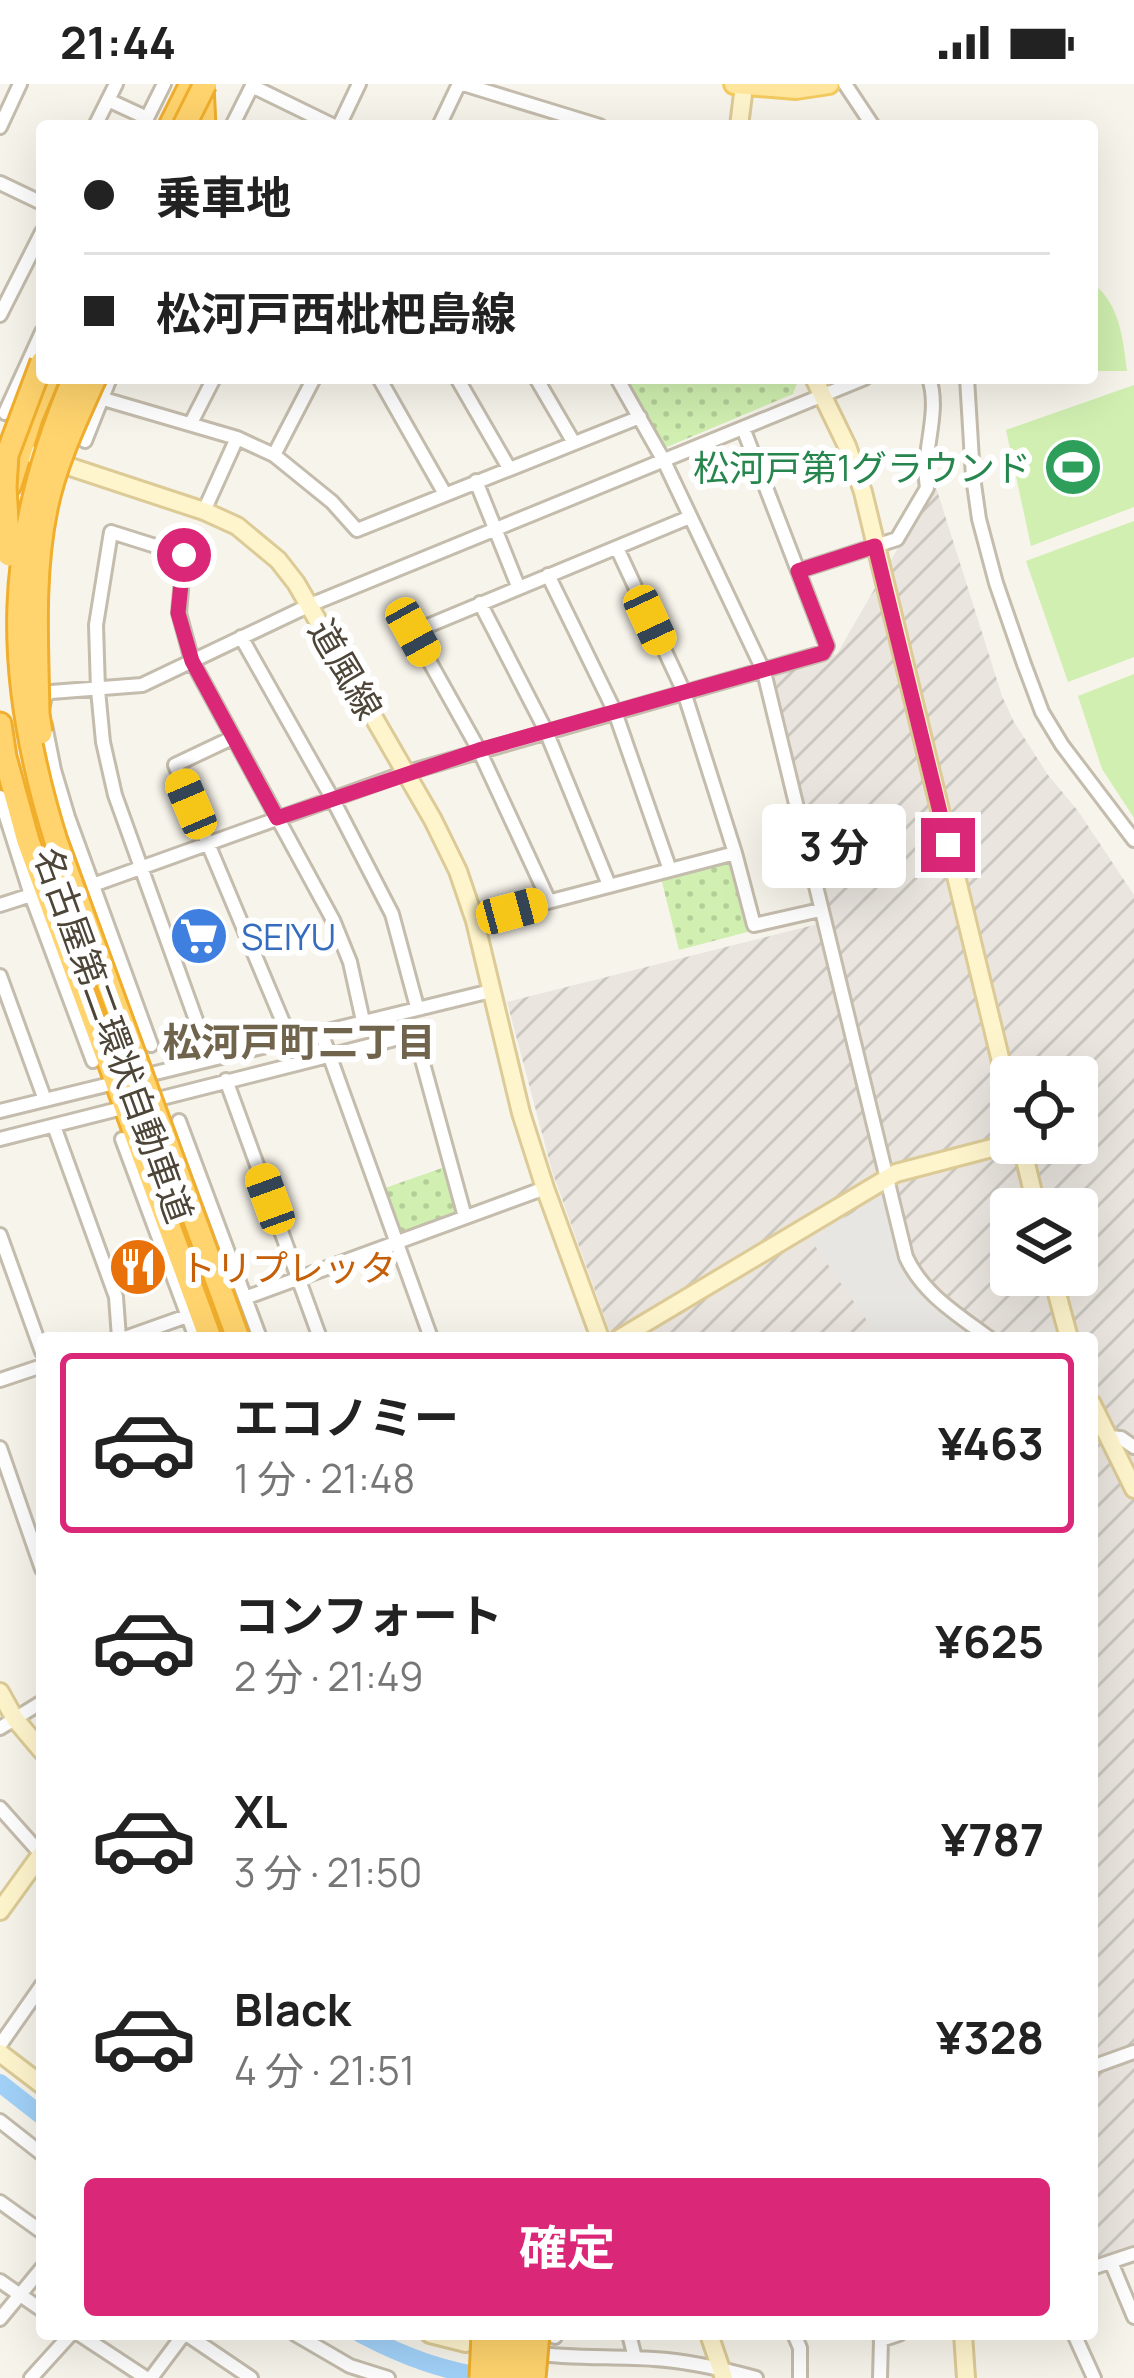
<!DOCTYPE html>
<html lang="ja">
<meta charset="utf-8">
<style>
body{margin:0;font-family:Manrope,"Noto Sans JP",sans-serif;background:#f2f2f2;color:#222;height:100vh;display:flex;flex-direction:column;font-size:45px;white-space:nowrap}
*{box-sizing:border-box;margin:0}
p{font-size:39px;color:#767676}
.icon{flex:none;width:66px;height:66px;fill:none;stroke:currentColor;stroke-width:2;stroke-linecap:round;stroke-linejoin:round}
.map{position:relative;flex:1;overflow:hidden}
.sheet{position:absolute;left:36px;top:1248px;width:1062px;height:1008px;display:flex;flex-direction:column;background:#fff;border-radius:12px;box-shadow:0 12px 48px #0002}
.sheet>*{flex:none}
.hud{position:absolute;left:36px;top:36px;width:1062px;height:264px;border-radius:12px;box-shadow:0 12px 48px #0002;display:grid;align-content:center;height:264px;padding:0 48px;background:#fff}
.controls{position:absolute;left:990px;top:972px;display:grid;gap:24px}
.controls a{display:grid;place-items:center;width:108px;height:108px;border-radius:12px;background:#fff;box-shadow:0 12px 48px #0002;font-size:60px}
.end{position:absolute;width:54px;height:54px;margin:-27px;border:15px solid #db2777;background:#fff;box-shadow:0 0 0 6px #fff}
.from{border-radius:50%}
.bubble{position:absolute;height:84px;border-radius:12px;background:#fff;box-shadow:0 12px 48px #0002;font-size:39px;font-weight:700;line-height:84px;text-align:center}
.car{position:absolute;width:36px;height:72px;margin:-36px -18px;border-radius:15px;box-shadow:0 0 9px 3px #0007;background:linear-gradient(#f5c518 24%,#345 0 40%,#f5c518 0 76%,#345 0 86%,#f5c518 0)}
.hud b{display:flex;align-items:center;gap:42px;height:114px;font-size:45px}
.hud b+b{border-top:3px solid #e0e0e0}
.hud i{width:30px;height:30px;background:#222}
ul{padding:21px 0 0;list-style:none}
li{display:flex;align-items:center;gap:36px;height:180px;margin:0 24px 18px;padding:0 24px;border:6px solid transparent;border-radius:12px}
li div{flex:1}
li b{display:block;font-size:45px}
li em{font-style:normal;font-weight:700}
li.selected{border-color:#db2777}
li>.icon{width:108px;height:108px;stroke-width:1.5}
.button{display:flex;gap:24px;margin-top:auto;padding:24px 48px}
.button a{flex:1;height:138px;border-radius:12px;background:#db2777;color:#fff;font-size:48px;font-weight:700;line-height:138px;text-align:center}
.status{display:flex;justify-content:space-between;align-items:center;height:84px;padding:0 60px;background:#fff;direction:ltr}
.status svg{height:33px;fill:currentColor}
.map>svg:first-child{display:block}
.industrial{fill:url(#industrial-furrows);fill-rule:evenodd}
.grass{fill:#d0efb0}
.park{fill:url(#park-dots)}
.parking{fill:#e8e6e2}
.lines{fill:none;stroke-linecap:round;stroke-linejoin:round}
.river{stroke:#a2d2f9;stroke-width:18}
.street-casing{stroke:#c4bcac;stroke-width:18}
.secondary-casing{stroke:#dccb96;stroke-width:22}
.primary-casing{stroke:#f2ca5e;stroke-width:24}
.highway-casing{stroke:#f0ae2c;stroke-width:27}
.street{stroke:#fff;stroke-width:12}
.secondary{stroke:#fff5cd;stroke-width:16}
.primary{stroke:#ffe69c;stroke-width:18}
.highway{stroke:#ffd46e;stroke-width:21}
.highway-bridge-casing{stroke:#f0ae2c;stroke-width:27;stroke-linecap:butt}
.highway-bridge{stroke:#ffd46e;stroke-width:21}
.route{stroke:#db2777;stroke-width:15}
.labels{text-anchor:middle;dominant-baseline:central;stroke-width:12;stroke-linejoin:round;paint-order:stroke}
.leisure-label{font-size:36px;fill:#27864d;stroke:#fff;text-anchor:end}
.street-label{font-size:36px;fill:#4d4537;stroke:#fff}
.shop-label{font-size:36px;fill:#366cbe;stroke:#fff;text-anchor:start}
.food-label{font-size:36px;fill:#c56008;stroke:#fff;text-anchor:start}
.neighbourhood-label{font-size:39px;font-weight:bold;fill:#71644d;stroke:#fff}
</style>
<div class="status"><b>21:44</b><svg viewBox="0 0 49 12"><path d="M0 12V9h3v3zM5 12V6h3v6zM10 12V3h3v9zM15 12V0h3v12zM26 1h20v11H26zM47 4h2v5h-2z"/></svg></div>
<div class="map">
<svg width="1134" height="2294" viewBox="0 0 1134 2294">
<defs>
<pattern id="industrial-furrows" width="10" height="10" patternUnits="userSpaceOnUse" patternTransform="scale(3)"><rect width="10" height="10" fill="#eae5df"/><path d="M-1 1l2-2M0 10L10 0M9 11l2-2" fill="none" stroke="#cac6c0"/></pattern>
<pattern id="park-dots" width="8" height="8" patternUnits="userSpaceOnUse" patternTransform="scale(3)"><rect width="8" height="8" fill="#d0efb0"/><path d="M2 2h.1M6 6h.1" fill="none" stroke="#b4ce98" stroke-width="1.8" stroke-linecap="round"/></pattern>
</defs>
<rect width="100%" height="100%" fill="#f7f4eb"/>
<path class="industrial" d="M935 400 1002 612 1014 638 1048 691 1078 727 1134 811V2163L1092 2177V1254H612L552 1087 507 918 830 837 771 593 773 589 837 570ZM1011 993H1077V1059H1011ZM1011 1125H1077V1191H1011Z"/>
<path class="grass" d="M1092 199C1120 219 1123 255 1127 287H1092Z
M1134 301V423L1031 462 1006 346Z
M1134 437V573L1068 598 1026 477Z
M1134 590V734L1102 685 1078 612Z"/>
<path class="park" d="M624 294H799L793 310 667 363 661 360Z
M730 776 734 778 751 847 679 866 661 794Z
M445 1083 457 1130 401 1150 385 1104Z"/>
<path class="parking" d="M882 1111 887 1113 905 1182 911 1193 928 1212 982 1254H879L810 1155Z"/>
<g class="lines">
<path class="river" d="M0 1999 42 2032
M361 2250C405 2273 443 2287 492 2294"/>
<defs>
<path id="street" d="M463 0 600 42
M845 0 873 42
M252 2 334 42
M108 16 147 34
M95 42 116 0
M143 42 164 0
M232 42 253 0
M339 42 359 0
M439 42 459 0
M0 43 20 0
M0 99 42 119
M0 231 42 148
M379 294 445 410
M457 294 509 384
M536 294 574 359
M617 294 664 377 764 588 906 1173C923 1210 957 1230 989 1254
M967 294 973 393 979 435 996 499 1024 580 1042 628 1062 661 1134 756
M107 316 237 354 274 371 332 418 357 446 640 333
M5 329 42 248
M191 339 214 294
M85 357 110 294
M274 371 314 294
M476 397 518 502
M204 427 237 354
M617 464 684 608 735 769 754 841 820 826
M798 487 897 455 927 404C921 369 941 329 929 294
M548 491 615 628 670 786
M480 519 546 647 609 801
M241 553 332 714 392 830 417 923
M43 621 45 612 51 608 142 601 310 521 865 294
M45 641 54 686 68 733 151 961
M232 654 175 681 290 955
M0 713 31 811 93 977
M93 801 405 689 823 569 827 562 743 344
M549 817 479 666 413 548 690 433
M0 821 31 811
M475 837 735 769
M0 892 45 1016
M321 948 431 1254
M210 975 115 711 103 658 98 606 96 541 111 448 184 471 179 529 192 577 333 836 350 878 363 937
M226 996 320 1254
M0 1027 491 907
M179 1037 260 1254
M54 1042 116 1213 119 1254
M0 1055 415 950 465 1133
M122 1055 196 1254
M0 1151 42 1268
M245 1214 545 1104
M125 1254 187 1232
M0 1296 42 1282
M1107 1353 1121 1354 1134 1363
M0 1364 42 1485
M0 1644 42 1618
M0 1724 41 1770
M0 1961 42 1901
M1092 1983 1134 1968
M0 2037 42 2070
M0 2118 42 2148
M1111 2178 1134 2233
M1092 2184 1134 2170
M0 2197 42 2226
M0 2235 42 2184
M79 2250 146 2294
M186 2250 251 2294
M295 2250 350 2282 388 2294
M555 2250V2253
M629 2250 635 2274
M794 2250 800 2264V2294
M879 2250 881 2256 880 2294
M1074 2250 1094 2294
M881 2256 899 2250
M532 2269C573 2275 613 2272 654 2275 689 2277 723 2285 756 2294
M31 2294 71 2250
M151 2294 184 2250"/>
<path id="secondary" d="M739 42 744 2
M814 294 847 362 863 408 1011 1019
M13 364 204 427 237 442 278 476 296 499 433 736 458 787 475 837 521 1029 545 1104 600 1254
M1021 1059 1037 1125
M1052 1191 1069 1254
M620 1254 896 1089 1011 1059
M1092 1320 1134 1405
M0 1608 15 1635 42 1667
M0 1827 42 1769
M0 1969 42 2001
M430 2250 466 2259
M709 2250 724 2294
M963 2250 966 2294"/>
<path id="primary" d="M734 0 796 5 829 0"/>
<path id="highway" d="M202 1 204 42
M170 42 191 0
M10 401 31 334 48 294
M0 640 5 673 28 757 210 1254"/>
</defs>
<use href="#street" class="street-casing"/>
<use href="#secondary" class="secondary-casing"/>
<use href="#primary" class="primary-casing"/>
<use href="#highway" class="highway-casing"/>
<use href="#street" class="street"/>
<use href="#secondary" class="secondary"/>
<use href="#primary" class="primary"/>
<use href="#highway" class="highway"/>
<defs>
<path id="highway-bridge" d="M184 42 205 0
M74 294C4 458 3 588 56 757L238 1254
M9 471 5 403 7 371 42 278
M41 649 38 630C37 563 32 492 46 425 55 380 76 336 95 294
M481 2294 483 2250
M499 2294 502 2250
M515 2294 517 2250
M534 2294 538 2250"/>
</defs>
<use href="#highway-bridge" class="highway-bridge-casing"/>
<use href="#highway-bridge" class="highway-bridge"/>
</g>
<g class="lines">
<path class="route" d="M184 471 178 529 192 577 277 734 479 666 823 569 827 562 798 487 875 462 948 761"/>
</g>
<defs>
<symbol id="stadium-disc" viewBox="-11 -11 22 22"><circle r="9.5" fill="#2e9e5b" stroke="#fff"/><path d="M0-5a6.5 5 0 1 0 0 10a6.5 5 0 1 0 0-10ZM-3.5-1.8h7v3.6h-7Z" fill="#fff"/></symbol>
<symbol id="supermarket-disc" viewBox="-11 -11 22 22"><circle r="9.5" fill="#3f7fe0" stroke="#fff"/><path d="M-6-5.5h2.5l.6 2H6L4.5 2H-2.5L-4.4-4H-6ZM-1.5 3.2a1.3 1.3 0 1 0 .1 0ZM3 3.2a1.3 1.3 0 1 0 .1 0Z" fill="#fff"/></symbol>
<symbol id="restaurant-disc" viewBox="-11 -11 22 22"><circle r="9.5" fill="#e8710a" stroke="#fff"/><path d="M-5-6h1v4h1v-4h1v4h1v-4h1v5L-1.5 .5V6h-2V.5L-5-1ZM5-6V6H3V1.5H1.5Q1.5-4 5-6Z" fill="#fff"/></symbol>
</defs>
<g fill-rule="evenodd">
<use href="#stadium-disc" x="1040" y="350" width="66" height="66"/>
<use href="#supermarket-disc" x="166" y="819" width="66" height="66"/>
<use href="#restaurant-disc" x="105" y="1150" width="66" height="66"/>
</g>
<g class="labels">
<g class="leisure-label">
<text x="1031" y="383">松河戸第1グラウンド</text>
</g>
<g class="street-label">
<text transform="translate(346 585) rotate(60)">道風線</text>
<text transform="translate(114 951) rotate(70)">名古屋第二環状自動車道</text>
</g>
<g class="shop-label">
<text x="241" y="852">SEIYU</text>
</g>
<g class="food-label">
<text x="180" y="1183">トリプレッタ</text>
</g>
<g class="neighbourhood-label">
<text x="299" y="957">松河戸町二丁目</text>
</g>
</g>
</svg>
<div class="controls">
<a><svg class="icon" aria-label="locate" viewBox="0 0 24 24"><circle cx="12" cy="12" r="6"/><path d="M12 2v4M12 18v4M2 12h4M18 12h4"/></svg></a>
<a><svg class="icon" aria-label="layers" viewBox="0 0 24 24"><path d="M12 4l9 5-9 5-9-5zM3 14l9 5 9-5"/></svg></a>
</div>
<i class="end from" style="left:184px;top:471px"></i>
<i class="end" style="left:948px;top:761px"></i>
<div class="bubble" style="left:762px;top:720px;width:144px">3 分</div>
<i class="car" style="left:650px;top:536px;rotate:155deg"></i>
<i class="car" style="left:413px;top:548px;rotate:151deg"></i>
<i class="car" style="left:191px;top:720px;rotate:337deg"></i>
<i class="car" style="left:512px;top:827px;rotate:75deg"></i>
<i class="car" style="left:270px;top:1115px;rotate:340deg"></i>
<div class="hud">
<b><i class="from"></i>乗車地</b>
<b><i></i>松河戸西枇杷島線</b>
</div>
<section class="sheet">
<ul>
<li class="selected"><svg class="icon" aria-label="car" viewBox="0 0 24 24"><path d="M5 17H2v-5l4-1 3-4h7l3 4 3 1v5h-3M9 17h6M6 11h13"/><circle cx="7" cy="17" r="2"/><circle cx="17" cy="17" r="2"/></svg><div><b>エコノミー</b><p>1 分 · 21:48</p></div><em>¥463</em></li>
<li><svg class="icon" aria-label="car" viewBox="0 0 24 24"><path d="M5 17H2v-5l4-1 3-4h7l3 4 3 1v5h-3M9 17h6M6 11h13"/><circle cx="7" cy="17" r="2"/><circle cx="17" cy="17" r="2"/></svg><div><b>コンフォート</b><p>2 分 · 21:49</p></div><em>¥625</em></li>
<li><svg class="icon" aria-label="car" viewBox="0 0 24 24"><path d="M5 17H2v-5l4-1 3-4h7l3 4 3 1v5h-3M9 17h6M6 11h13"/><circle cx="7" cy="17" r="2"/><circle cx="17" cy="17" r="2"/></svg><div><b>XL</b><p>3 分 · 21:50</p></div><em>¥787</em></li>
<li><svg class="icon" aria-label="car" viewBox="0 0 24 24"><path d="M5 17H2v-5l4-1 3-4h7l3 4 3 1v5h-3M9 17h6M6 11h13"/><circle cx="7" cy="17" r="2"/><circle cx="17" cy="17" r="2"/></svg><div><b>Black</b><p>4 分 · 21:51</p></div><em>¥328</em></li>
</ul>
<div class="button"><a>確定</a></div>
</section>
</div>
